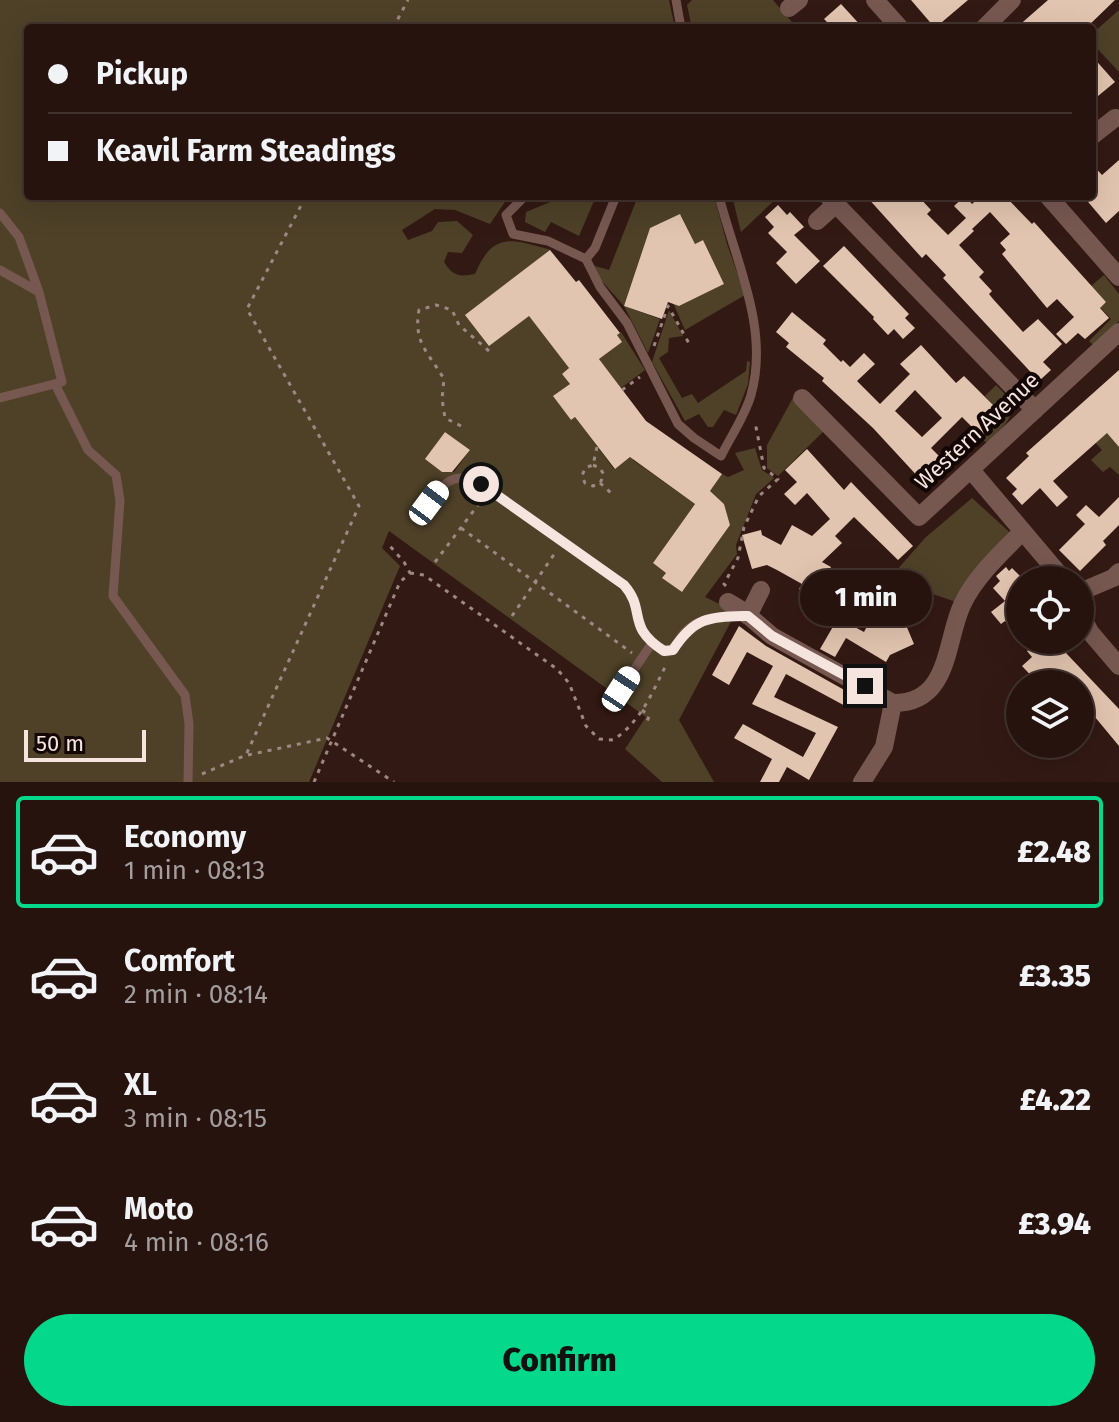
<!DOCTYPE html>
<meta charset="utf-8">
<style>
body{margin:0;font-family:"Fira Sans",sans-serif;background:#32201c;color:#f1f3f6;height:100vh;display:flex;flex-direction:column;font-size:30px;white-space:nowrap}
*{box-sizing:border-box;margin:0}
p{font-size:26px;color:#a49e9e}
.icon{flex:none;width:44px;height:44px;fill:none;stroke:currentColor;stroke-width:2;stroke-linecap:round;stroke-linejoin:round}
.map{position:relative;height:782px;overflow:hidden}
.details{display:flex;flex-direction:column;background:#26130e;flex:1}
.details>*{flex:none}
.guide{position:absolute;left:24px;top:24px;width:1072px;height:176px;border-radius:8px;box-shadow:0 8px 32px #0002,0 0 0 2px #42322e;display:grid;align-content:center;height:176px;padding:0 24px;background:#26130e}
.controls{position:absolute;left:1006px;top:566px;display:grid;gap:16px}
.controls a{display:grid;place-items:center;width:88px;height:88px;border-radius:50%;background:#26130e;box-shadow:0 8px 32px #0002,0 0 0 2px #42322e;font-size:40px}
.scale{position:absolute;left:24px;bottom:20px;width:122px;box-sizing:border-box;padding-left:8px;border:4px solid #f6e4df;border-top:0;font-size:22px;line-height:28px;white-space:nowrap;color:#f6e4df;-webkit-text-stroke:6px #120705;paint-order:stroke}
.end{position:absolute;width:36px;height:36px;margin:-18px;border:10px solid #f6e4df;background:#111;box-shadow:0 0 0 4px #111}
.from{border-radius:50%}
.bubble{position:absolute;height:56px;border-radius:28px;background:#26130e;box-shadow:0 8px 32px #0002,0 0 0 2px #42322e;font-size:26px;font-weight:800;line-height:56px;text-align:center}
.car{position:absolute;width:24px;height:48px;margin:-24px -12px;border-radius:10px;box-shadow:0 0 6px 2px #0007;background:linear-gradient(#fff 24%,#345 0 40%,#fff 0 76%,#345 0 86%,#fff 0)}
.guide b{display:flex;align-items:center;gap:28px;height:76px;font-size:30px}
.guide b+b{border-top:2px solid #42322e}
.guide i{width:20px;height:20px;background:#f1f3f6}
ul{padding:14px 0 0;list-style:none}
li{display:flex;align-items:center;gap:24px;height:112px;margin:0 16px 12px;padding:0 8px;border:4px solid transparent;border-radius:8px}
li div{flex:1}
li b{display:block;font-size:30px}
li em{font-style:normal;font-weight:800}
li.active{border-color:#04d98b}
li>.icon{width:72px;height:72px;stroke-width:1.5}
.primary-button{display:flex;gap:16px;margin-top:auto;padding:16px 24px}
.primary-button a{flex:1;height:92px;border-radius:48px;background:#04d98b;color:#111;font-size:32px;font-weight:800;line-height:92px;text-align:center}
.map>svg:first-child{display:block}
.green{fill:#4e4128;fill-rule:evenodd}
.building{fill:#e2c5b0;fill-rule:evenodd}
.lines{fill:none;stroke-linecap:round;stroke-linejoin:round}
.path{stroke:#9e8883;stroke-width:3;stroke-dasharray:4 6;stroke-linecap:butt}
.service{stroke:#775851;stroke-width:9}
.minor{stroke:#775851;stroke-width:18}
.route{stroke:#f6e4df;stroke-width:10}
.labels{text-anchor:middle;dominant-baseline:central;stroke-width:8;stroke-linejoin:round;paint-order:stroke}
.street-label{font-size:22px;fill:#f6e4df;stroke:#120705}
</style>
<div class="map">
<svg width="1119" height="782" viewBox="0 0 1119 782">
<rect width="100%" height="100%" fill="#331913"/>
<path class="green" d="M0 0H669L675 28H28V196H509L490 224 455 210 435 209 402 230 408 240 432 231 438 222 457 221 473 235 462 253 448 252 444 262C453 276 459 277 475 274 493 231 512 239 551 250L466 315 529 316 569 368 562 374 570 384 554 397 571 420 575 417 614 469 633 455V460L695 504 653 563 666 573 663 578 682 592 730 525 724 504 710 491 722 474 728 477 744 470 735 453 755 448 762 470 774 478 756 494 736 545 737 554 705 597 736 612 679 720 714 782H662L625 749 646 717 389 531 382 548 400 566 309 782H0ZM445 432 470 450 454 472H442L426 459Z
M692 0H773L797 28H692L687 5Z
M1119 10V72L1092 43V30L1094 32Z
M565 196H596L579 236 551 222 545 232 525 222 526 212Z
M638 196H714L727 244 745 295 685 330 673 303 679 306 724 284 703 240 695 244 681 215 650 228 624 306 660 319 648 353 624 306 600 279 595 266 609 270Z
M732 196H779L741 232Z
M1104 275 1119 294V321L1093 345 1089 341 1111 319 1100 307 1106 302 1091 286Z
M669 310 683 336 669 338 668 352 659 358 682 398 692 394 698 403 746 371 747 361 750 362 748 384 736 415 724 410 713 427H708L699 414 685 421 652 362Z
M621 332 645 370 621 388 599 359 621 342 617 335Z
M996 385C1024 411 1009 421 987 443L980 438 1000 418 993 411 995 408 985 396Z
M794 396 828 427 778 476 767 468V445Z
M1119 415V475L1110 467 1103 472 1091 460 1102 450 1090 437Z
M972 498 1016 538 962 604 889 579 925 538Z"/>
<path class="building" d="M911 0H968L935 28Z
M1048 0H1115L1086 28H1016Z
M841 4 863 28H833L824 19Z
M1092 56 1115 82 1092 101Z
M1119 160V211L1106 223 1083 196H1092V164L1102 175Z
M866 196H918L931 210 927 214 948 235 966 218 954 206 965 196 972 204 981 196H1005L1032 224 1034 222 1106 302 1100 308 1109 318 1085 339 1078 333 1066 344 1056 334 1074 317 1057 299 1047 308 1002 254 1006 250 1000 243 1010 234 990 212 972 229 974 231 959 245 984 272 979 277 992 291 989 294 993 299 1023 332 1038 319 1062 344 1043 362 1051 370 1039 381 943 278 946 275 926 254 922 258Z
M778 205 787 215 790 212 804 227 794 235 820 261 796 284 776 263 787 252 768 233 774 227 765 217Z
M680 214 695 244 703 240 724 284 679 306 668 302 662 319 624 306 650 228Z
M844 246 909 314 905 318 915 328 903 339 894 329 888 335 873 319 874 317 823 266Z
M550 250 576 282 579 280 620 333 617 335 622 342 599 359 621 388 646 421 722 474 710 491 724 504 730 525 682 592 662 578 666 573 653 563 695 504 630 457 615 469 575 417 571 420 553 396 570 384 562 374 569 368 529 316 489 346 465 315Z
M792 312 826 340 823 344 841 362 843 360 850 367 864 353 875 364 857 381 880 404 910 374 900 364 921 345 956 383 964 376 996 408 993 411 1000 418 982 437 962 417 931 448 949 466 938 476 931 469 921 480 873 428 822 381 824 378 786 347 789 343 776 332ZM915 390 942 418 922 437 895 411Z
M1119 370V447L1107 433 1053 481 1068 497 1057 507 1040 488 1022 505 1012 494 1017 489 1006 478 1029 456 1026 453Z
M445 432 470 450 452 472H442L425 459Z
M807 449 844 490 851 482 913 546 898 560 854 517 835 536 842 543 822 562 831 567 829 571 847 580 831 610 799 589 802 584 777 570 767 565 752 569 742 535 761 530 762 535 781 545 792 525 812 536 830 519 807 493 795 505 784 494 797 482 785 470Z
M1119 497V525L1103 541 1106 545 1080 571 1059 550 1085 524 1076 515 1086 505 1099 517Z
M1006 567 1009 571 1012 568 1020 576V638L1005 621 1001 624 991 612 1005 601 993 588 1000 581 996 576Z
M877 607 883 610 887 608 893 617 903 618 914 644 890 655 886 662 846 638 835 657 820 649 838 618 864 632Z
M739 626 766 646 855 696 849 708 786 674 774 697 838 727 809 780 787 767 779 782H760L772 759 734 738 743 724 803 757 816 733 752 704 773 666 747 652 729 685 712 675Z
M1022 640H1057L1068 652 1066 653 1119 709V746L1080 699V684H1039L1022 666 1032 657 1027 651 1030 649Z"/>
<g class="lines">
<path class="path" d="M393 28 408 0
M654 346 668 306 691 347
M622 390 640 377
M461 426 445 418 442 399 444 379C429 353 413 343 419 310L436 305 452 310 459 325 489 351
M593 465 600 468 604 475 600 483 593 486 585 483 582 476 585 468 593 465 597 447
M600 483 611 493
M461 528 632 653
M435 562 481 501
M410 573 424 575 557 669 569 683 586 726 599 739 613 740C641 722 653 691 667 663
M726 586 724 584 738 558 744 527 759 496 778 479 764 468 755 422
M512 616 555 553
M642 710 649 716 646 725
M248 755 327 738 394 782
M202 774 246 755 359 506 247 309 306 196
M314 782 400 582 410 573 404 562 389 545"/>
<path class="service" d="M676 0 681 28
M525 196 506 215 513 234 548 241 586 259 600 287 627 323 678 424 694 438 721 456C731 436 745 416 751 395 770 328 735 260 719 196
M0 213 19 237 39 292 62 382 0 398
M586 259 595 248 616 196
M0 270 39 292
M55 384 88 450 116 475 120 501 113 596 185 695 189 724 188 782
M429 503C445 482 454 470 481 484L624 585C647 611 627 631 667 652 676 648 678 640 684 633 699 615 724 616 745 616
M621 689 652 643"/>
<path class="minor" d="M875 0 900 28
M789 8 799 0
M984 28 1012 0
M1092 136 1115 118
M828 196 1035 410
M1048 196 1119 277
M817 221 836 204
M802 398 919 517 1119 332
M971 470 1064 580
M1080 592 1113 578 1119 572
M728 602 743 611 772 636 893 703 884 747 862 782
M1080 613 1090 632 1119 666
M748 616 761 590
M893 703C950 704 945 642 962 605 975 577 1001 553 1022 532"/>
</g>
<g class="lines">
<path class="route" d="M481 484 624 585C647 611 625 626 664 651L673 650C695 616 710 617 748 616L772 636 865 686"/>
</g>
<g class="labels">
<g class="street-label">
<text transform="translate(977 431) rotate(-43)">Western Avenue</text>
</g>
</g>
</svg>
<div class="controls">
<a><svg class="icon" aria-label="locate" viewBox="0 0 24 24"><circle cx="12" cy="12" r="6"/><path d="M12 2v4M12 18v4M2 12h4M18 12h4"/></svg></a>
<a><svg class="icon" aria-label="layers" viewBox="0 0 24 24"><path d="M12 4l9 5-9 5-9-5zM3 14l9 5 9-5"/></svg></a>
</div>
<div class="scale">50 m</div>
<i class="end from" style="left:481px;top:484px"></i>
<i class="end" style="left:865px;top:686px"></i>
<div class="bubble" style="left:800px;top:570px;width:132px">1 min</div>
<i class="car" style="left:429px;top:503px;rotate:37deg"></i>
<i class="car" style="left:621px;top:689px;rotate:33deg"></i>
<div class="guide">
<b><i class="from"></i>Pickup</b>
<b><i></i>Keavil Farm Steadings</b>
</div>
</div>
<section class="details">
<ul>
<li class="active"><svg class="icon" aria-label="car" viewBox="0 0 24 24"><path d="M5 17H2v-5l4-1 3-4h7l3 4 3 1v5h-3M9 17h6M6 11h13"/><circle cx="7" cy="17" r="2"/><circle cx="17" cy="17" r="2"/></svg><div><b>Economy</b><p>1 min · 08:13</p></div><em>£2.48</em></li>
<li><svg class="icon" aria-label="car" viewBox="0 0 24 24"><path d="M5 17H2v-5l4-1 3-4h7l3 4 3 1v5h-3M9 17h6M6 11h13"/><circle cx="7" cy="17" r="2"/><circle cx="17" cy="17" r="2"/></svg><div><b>Comfort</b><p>2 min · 08:14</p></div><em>£3.35</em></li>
<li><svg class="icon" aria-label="car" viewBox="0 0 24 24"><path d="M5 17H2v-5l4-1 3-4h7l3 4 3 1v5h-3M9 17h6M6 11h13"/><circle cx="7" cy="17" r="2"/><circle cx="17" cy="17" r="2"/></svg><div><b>XL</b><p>3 min · 08:15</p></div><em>£4.22</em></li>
<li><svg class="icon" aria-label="car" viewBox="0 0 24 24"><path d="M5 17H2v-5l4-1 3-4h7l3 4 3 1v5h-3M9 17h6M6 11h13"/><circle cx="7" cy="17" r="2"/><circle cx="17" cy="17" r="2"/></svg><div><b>Moto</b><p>4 min · 08:16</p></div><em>£3.94</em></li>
</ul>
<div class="primary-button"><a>Confirm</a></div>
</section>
